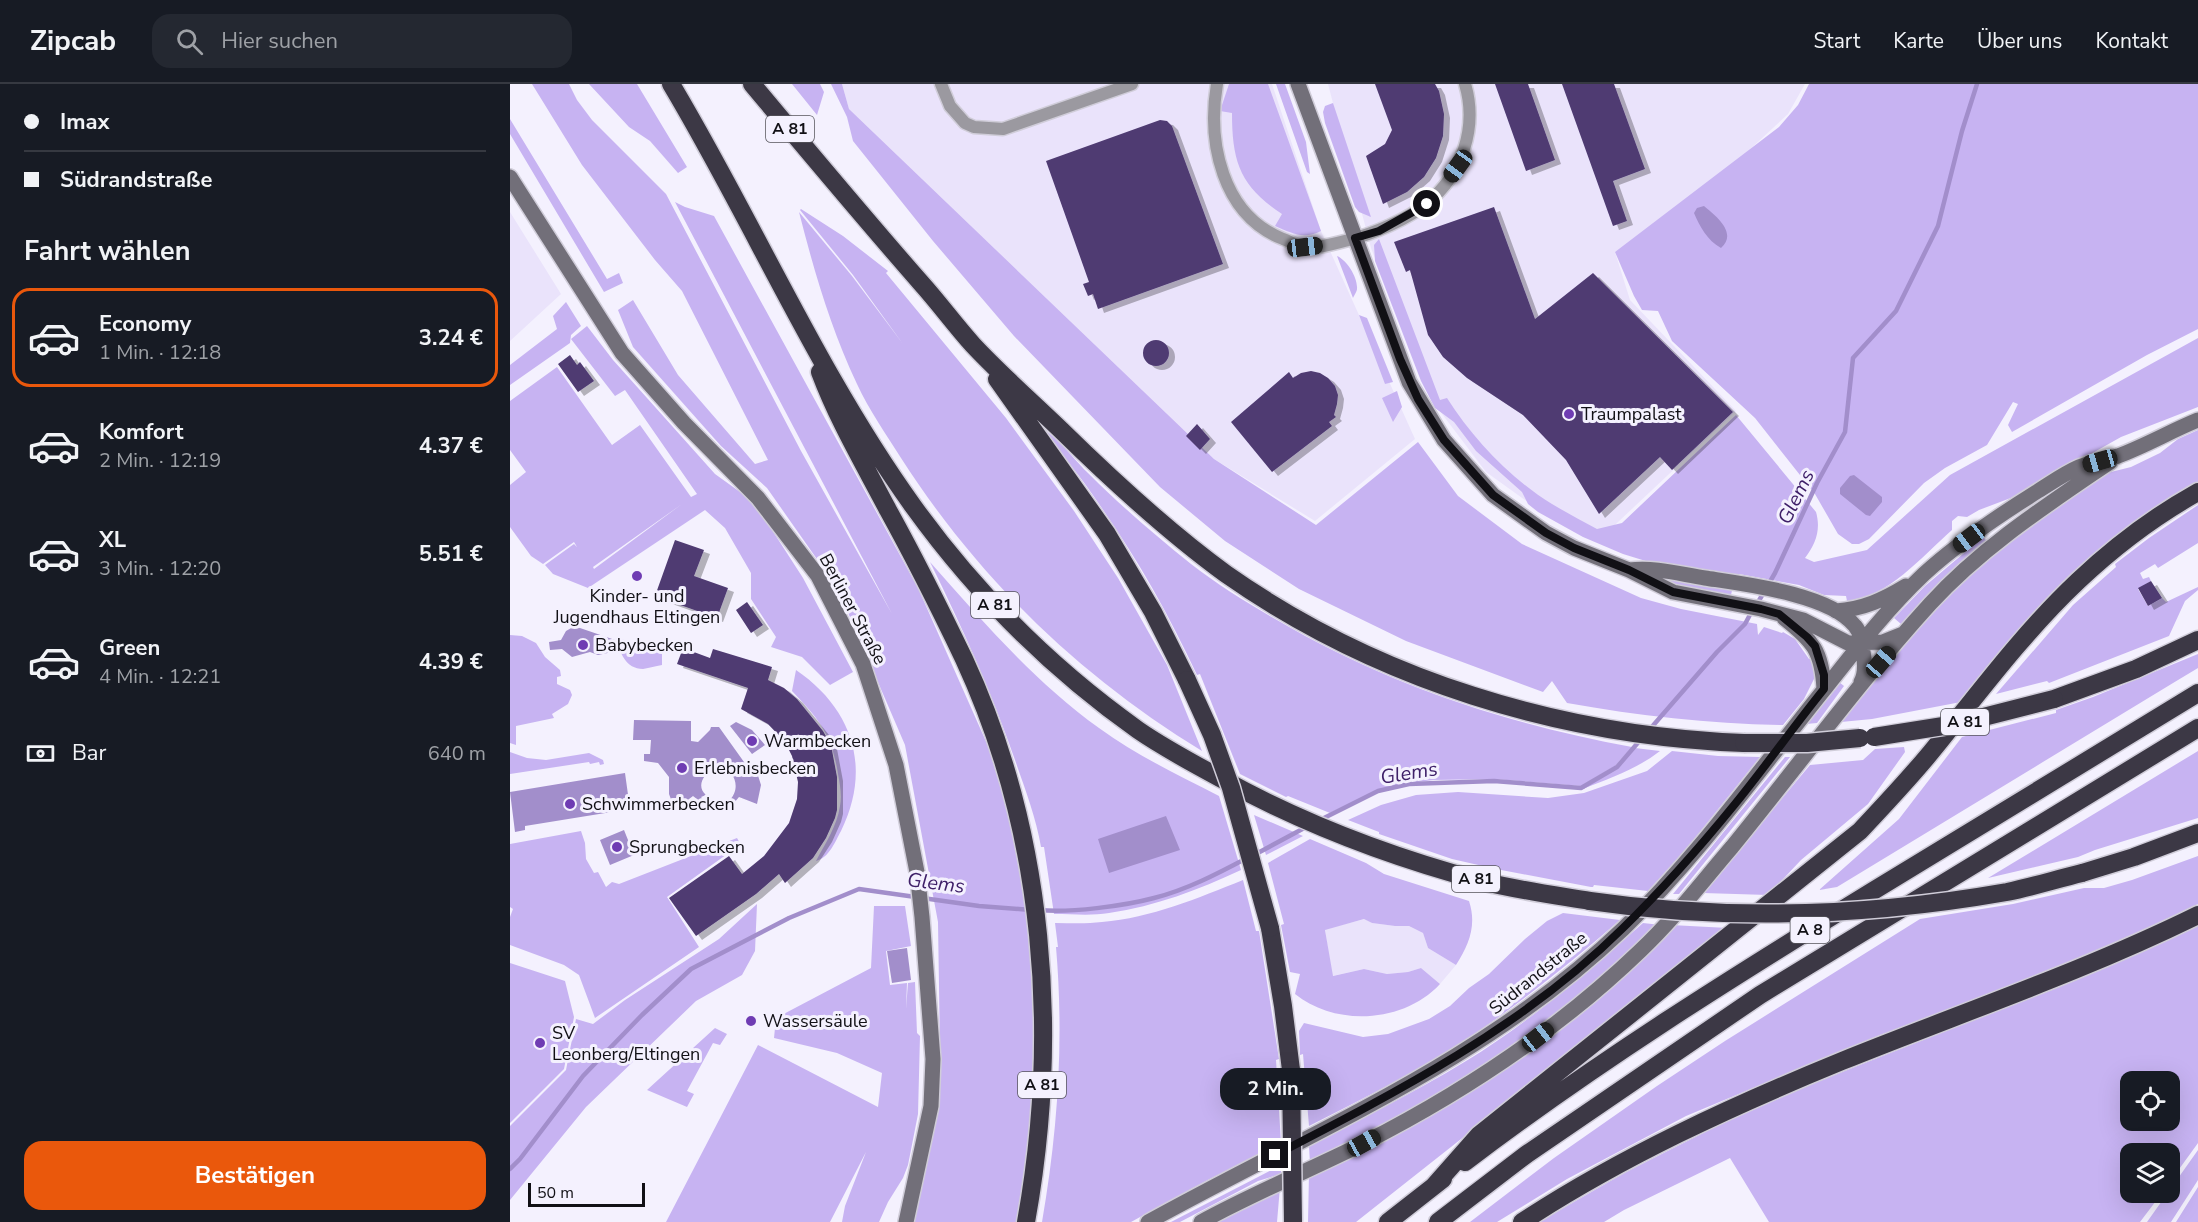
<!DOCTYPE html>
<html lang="de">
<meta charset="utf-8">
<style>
body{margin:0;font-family:"Nunito Sans",sans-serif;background:#242831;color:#f1f3f6;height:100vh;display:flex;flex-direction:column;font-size:22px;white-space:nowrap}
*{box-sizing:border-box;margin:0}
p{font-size:20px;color:#9ea1a6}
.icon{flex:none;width:33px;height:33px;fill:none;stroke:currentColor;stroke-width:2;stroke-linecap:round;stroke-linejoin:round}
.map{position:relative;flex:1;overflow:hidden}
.panel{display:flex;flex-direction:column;background:#171b24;width:510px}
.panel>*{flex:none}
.banner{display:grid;align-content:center;height:132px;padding:0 24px;background:#171b24}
.fabs{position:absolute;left:1610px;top:987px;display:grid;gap:12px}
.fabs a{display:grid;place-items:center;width:60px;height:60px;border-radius:12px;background:#171b24;box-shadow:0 6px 24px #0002;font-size:30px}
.scale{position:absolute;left:18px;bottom:15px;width:117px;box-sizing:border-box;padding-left:6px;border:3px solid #111015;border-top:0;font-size:16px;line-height:21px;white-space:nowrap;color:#111015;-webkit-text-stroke:4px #f4f1fe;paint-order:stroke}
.end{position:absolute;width:27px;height:27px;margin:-14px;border:8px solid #111015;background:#fff;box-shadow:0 0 0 3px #fff}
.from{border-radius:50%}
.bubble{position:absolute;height:42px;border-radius:18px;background:#171b24;box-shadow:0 6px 24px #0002;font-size:20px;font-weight:700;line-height:42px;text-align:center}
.car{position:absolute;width:18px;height:36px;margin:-18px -9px;border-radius:8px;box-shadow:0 0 4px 2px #0007;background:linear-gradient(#222 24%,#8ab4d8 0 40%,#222 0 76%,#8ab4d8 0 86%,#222 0)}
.banner b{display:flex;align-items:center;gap:21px;height:57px;font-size:22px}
.banner b+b{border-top:2px solid #363941}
.banner i{width:15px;height:15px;background:#f1f3f6}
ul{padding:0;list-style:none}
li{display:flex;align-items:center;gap:18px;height:99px;margin:0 12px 9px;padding:0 12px;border:3px solid transparent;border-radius:18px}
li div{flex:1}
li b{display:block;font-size:22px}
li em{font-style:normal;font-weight:700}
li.selected{border-color:#ea580c}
li>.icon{width:54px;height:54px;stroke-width:1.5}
h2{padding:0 24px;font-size:27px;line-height:72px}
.pay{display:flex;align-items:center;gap:15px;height:66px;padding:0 24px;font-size:22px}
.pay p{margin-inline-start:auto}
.primary-button{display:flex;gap:12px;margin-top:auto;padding:12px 24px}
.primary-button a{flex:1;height:69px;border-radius:18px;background:#ea580c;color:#fff;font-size:24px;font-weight:700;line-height:69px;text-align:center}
header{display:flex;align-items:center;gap:36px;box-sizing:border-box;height:84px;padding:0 30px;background:#171b24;border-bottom:2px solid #363941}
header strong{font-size:28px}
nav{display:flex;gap:33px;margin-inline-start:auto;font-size:21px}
.search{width:420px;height:54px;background:#242831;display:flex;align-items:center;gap:15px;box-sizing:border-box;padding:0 21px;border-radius:18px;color:#9ea1a6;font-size:22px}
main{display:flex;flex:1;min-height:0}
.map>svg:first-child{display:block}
.built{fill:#eae3fb}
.green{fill:#c7b3f2;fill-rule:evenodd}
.water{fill:#a28ecb;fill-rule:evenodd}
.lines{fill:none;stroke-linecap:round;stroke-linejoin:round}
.stream{stroke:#a28ecb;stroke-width:4.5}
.building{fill:#4f3b72;filter:url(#shadow)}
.street-casing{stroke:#d0cdd9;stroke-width:15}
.secondary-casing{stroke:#d0cdd9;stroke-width:18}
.highway-casing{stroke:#d0cdd9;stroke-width:21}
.street{stroke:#9b99a0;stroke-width:12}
.secondary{stroke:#726f79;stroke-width:15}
.highway{stroke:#3c3845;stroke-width:18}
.highway-bridge-casing{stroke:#d0cdd9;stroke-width:21;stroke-linecap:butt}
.highway-bridge{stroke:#3c3845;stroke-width:18}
.route{stroke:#111015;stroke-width:8}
.poi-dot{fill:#6f3cb3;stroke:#f4f1fe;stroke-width:2}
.labels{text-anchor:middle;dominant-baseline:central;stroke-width:6;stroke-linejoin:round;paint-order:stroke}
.shield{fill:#f4f1fe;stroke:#55545b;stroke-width:1.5}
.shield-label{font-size:16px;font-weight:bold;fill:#111015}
.poi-label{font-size:18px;fill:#111015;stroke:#f4f1fe;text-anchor:start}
.street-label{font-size:18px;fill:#111015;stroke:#f4f1fe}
.water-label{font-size:20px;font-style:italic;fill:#3f2069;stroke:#f4f1fe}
</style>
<header>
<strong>Zipcab</strong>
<div class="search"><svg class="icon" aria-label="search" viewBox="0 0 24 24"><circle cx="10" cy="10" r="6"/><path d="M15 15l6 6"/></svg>Hier suchen</div>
<nav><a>Start</a><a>Karte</a><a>Über uns</a><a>Kontakt</a></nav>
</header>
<main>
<section class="panel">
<div class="banner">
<b><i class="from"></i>Imax</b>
<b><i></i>Südrandstraße</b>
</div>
<h2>Fahrt wählen</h2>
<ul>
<li class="selected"><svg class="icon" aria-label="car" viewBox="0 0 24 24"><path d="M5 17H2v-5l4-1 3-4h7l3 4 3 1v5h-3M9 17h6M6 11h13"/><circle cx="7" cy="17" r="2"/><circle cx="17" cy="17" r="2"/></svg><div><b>Economy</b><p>1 Min. · 12:18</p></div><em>3.24 €</em></li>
<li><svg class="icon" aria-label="car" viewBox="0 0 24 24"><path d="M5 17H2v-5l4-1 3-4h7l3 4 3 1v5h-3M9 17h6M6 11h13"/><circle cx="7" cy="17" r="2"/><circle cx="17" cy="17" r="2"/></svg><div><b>Komfort</b><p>2 Min. · 12:19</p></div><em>4.37 €</em></li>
<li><svg class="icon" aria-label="car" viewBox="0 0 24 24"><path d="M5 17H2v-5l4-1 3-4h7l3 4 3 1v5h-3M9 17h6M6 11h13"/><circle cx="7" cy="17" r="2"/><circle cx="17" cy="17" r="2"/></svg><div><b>XL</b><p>3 Min. · 12:20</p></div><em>5.51 €</em></li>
<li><svg class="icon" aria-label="car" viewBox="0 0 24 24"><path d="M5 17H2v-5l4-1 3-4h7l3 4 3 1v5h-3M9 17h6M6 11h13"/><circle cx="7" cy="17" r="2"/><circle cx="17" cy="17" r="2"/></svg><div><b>Green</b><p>4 Min. · 12:21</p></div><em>4.39 €</em></li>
</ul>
<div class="pay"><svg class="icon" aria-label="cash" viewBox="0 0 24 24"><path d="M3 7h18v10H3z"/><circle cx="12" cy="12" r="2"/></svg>Bar<p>640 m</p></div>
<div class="primary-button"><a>Bestätigen</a></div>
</section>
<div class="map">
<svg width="1688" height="1138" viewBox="0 0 1688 1138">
<defs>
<filter id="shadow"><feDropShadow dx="6" dy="4" stdDeviation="0" flood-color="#0004"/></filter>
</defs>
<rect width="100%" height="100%" fill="#f4f1fe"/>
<path class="built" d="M332 0H762L811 147 905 355 805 437 704 375 339 25Z
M818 0H1295L1278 30 1181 120 1105 168 1120 216 1226 327 1090 455 1036 431 976 388 920 314 861 164Z
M0 128 51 210 0 257Z
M855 835 862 839 885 842H899L913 849 918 864 946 881 930 900 911 884 898 888 877 890 854 885 822 892 815 845Z"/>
<path class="green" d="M22 0H59L67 16 82 36 156 110 291 367 382 530 165 118 175 123 204 132 408 504 478 662 500 734 508 769 520 864H522L524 900 523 1027 509 1138H404L426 1031 430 966 428 838 395 661 333 517 309 478 257 404 211 362 123 263 108 226 123 216 168 291 245 380 258 376 172 207 145 176 72 81Z
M79 0H127L177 83 168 89 140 57 119 43Z
M282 0H310L314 8 307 31Z
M321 0H332L339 25 704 375 806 441 908 358 948 412 1012 460 1131 514 1171 525 1247 540 1248 551 1254 543 1272 549 1273 548 1285 555 1299 575 1302 574 1305 593 1294 615 1273 641C1200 640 1130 632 1057 619L1042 597 1033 608 896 557 789 505 715 457 650 403 504 252 423 157 343 57 337 33Z
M719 0H758L811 147C793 156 782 149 765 142L772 130C730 102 722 78 722 29L710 27Z
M766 0H775L796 58 800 90 797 88Z
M1299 0H1688V245L1637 271 1502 348 1498 341 1508 320 1503 318 1477 361 1435 384 1414 399 1359 455 1349 460H1342L1328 450 1305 410 1245 334 1162 257 1148 227 1132 226 1124 212 1105 168 1269 43 1288 21Z
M823 19 861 133 849 128 845 123 815 39 813 28 815 22Z
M0 35 97 195 109 189 113 199 94 208 0 50Z
M291 125 333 152 378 187 376 189 496 334 564 427 608 494 657 581 692 667C570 593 468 494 391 374 376 350 359 326 347 300 321 245 304 187 289 128L342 192 393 260 343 191 290 126Z
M869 155 930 316 937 314C963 355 1001 395 1042 420 1057 429 1072 437 1087 445L1112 439 1226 331 1306 428C1311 445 1306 460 1295 474L1304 478 1357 466 1440 391 1688 254V323L1611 353 1506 412 1469 426 1457 433 1448 432 1442 437V446C1411 473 1379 513 1337 517L1336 512 1314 511 1289 501 1229 490 1227 492 1139 478 1113 470 1073 453 1028 428 1018 420 1012 408 966 367 944 338 925 324 911 297 865 177 864 161Z
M827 172C837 176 848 194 847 205 847 207 844 212 843 214Z
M56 218 71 242 61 251 60 259 0 301V281L47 245 43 232Z
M849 231 857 234 883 298 875 300Z
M77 242 103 276 205 390 244 418 293 494 343 588 320 601 292 573 261 563 266 553 241 515V489L215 444 195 426 78 504 43 490 35 481 64 460 67 463 64 458 33 480 21 472 0 443V401L16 388 0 366V317L47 283 102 361 130 341 181 413 187 410 115 306 105 312 61 255ZM172 420 84 485 83 483Z
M887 307 892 323 883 338 872 314Z
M534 346C548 353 566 378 579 390 611 422 646 452 681 480 712 504 747 525 781 544 889 605 1000 640 1122 663L1105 682 1071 702 984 695 923 696 893 700 868 706 820 729 778 712 776 713 730 690 690 590 687 591C659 531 627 474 589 420 572 394 552 371 534 346Z
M1688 346V399L1527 528 1475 586 1451 618 1362 635 1331 638 1365 592 1451 497 1486 465 1574 402 1601 388 1621 383 1650 369 1668 355Z
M1688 421V459L1648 484 1645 480 1630 489 1633 495 1639 493 1641 497 1628 505 1638 522 1652 514 1656 518 1688 503V506L1675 517 1659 552 1539 599 1537 597 1486 610 1563 521 1606 483 1605 480 1639 454Z
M1473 453 1478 458 1424 506 1391 540 1384 534 1415 502Z
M420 478C472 537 525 598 589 644 626 671 668 691 709 712L731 786C688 806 646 822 599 829 581 832 562 830 544 830L534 763H531C526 733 515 705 505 676 481 607 452 543 420 478Z
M1145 490 1223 502 1221 511 1165 501Z
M0 551 12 552 26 559 35 573 50 586 51 592 47 593V600L60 606 62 611 58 620 42 630 44 634 6 642V661L0 659Z
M107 554 129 560 152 570V581C145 582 140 584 133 585 116 585 109 568 107 554Z
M1688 570V584L1668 596 1327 803 1309 806 1389 735 1452 653 1546 629V626L1583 613Z
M286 586C343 625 362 684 331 747 325 758 319 774 306 777 315 760 327 742 330 722 332 712 330 700 328 690 322 651 309 635 282 607Z
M1329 598 1334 602 1307 639 1296 640Z
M1394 663 1395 668 1358 720 1291 776 1258 811 1193 809 1300 681 1353 676 1365 665Z
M1125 664 1150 667C1127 685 1100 694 1073 705L1108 684Z
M1162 667 1208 672 1250 673 1177 764 1138 807 1084 801 1083 803H1081L986 785 942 775 869 750V748L838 736 871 721 906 711 948 708 1038 714 1074 709 1137 687Z
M1688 667V734L1585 766 1568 773 1478 794Z
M0 668 17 674 36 676 79 669 93 676 94 680 90 681 89 678 80 680 79 678 0 690Z
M1275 673H1280L1169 810H1163Z
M744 731 793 752 756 771Z
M71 747 75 759 76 775 84 789 88 788 96 803 102 798 109 800 227 754 232 763 220 768 157 813 189 863 85 934 69 891 54 881 0 861V833L3 825 0 823V760Z
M800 755 856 779 874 790 959 817C967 841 959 861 946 881L918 864 913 849 899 842H885L862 839 854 835 815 846 823 892 854 885 877 890 898 888 911 884 930 900C894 939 826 943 785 910L790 890 780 888 771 841 774 840 758 779Z
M1688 772V820L1609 859 1375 950V949L1176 1032 1057 1095 987 1138H960L1044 1074 1147 1002 1215 957 1410 835 1503 820 1574 804H1594L1622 796Z
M733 796 746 847H749L769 975 766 976 771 1059 696 1097 621 1138H532C548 1046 554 956 546 863H548L545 839C561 839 576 840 592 838 641 834 688 814 733 796Z
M247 820 245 867 232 891 186 917 76 1023 0 1116V1042L56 986 66 935 83 940 115 916 209 855Z
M364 822H395L401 862 376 867 380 901 397 899 396 925 398 899 405 898 407 949 410 952 408 1030 398 1081 393 1094 378 1118 369 1138H332L335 1122 356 1068 320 1138H156L248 961 368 1023 372 989 327 969 264 954 266 934 361 884Z
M1053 829 1110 836C1059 880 1007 922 951 959 903 990 850 1016 799 1042L793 970 790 971 789 947 794 939 853 953 878 950 919 935 940 922 959 904 979 890 1015 855 1037 837Z
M1133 839 1151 841C1106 882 1061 924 1011 959 945 1006 872 1042 800 1080L799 1062C852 1034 905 1008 956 977 1020 938 1077 888 1133 839Z
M1161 841 1218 844 846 1138H798L799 1090 945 1013Z
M1688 841V1059L1659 1099V1070H1620V1108L1652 1109 1630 1138H1259L1220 1074 1114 1126 1094 1138H1029L1116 1088 1209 1041 1299 1001 1578 891ZM1620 998H1659V1036H1620Z
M0 879 55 897 64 933 54 985 0 1039Z
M205 944 217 950 210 961 203 959 177 1007 184 1010 177 1023 137 1006Z
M1688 1066V1096L1661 1138H1637Z
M771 1081V1090L748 1097 670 1138H661Z
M770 1103 767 1138H706Z
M1688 1103V1138H1666Z"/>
<path class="water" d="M1194 122C1206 132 1228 149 1211 164 1197 156 1190 143 1184 129L1187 124Z
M1344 391 1372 413V418L1360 432 1356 431 1330 410V404L1340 392Z
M63 543 70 544 105 556 107 567 88 571 80 568 62 573 52 565 40 566 39 558 51 556 56 547Z
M124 636 181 637V657L188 658 200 646 201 643H209L239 685 245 682 251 701 247 720 229 713C212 734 200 725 183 712L165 726 159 710V693L148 679 134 677V670H140L141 656H123ZM205 685 221 689C237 710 208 735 191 713L196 711C186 703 193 689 205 685Z
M226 638 242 646 255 661 242 670 220 642Z
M115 689 120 725 15 742V746L5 748 0 708Z
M656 732 670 766 599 789 588 755Z
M114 746 124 771 100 781 90 756Z
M397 864 401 896 382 899 377 867Z"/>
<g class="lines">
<path class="stream" d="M1247 520 1265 489 1307 399 1335 348 1343 274 1386 227 1428 142 1452 47 1467 0
M1140 645 1207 568 1235 540 1242 527
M810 736 868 707 899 700 984 697 1071 704 1107 683 1132 654
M744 771 798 742
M529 826C560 829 614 822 644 814 676 806 707 790 737 774
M0 1085 10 1075 73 992 132 931 181 885 279 834 349 805 469 822 521 826"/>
</g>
<path class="building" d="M865 0H925L929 7 934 30 933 52 926 74 914 93 897 108 873 120 856 72 875 60 882 46Z
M985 0H1018L1045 76 1016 87Z
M1052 0H1104L1135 85 1103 97 1117 137 1103 142Z
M650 36 657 37 662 42 713 180 588 225 583 210 578 212 573 200 579 198 536 77Z
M984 123 1025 235 1083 189 1223 328 1162 386 1150 373 1089 430 1056 376 1013 331 957 294 933 273 918 251 900 186 896 188 884 158Z
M633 269a13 13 0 1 1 26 0a13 13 0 1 1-26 0Z
M60 271 67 281 70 278 84 297 68 308 48 280Z
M801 287 810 289 818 294 825 302 828 311 827 320 824 331 826 333 819 338 822 342 762 388 721 338 779 288 783 294 791 289Z
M687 340 700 355 690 366 676 352Z
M165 456 194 466 184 492 218 504 207 534 145 512Z
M1641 497 1652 514 1638 522 1628 504Z
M237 518 253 541 241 549 226 526Z
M173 564 200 574 203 565 262 583 258 596 274 604 287 615 313 647 321 661 327 693V726L325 734 316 754 303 774 275 799 269 790 246 810 186 852 159 814 219 772 232 790 254 772 279 739 287 715 288 698 282 672 275 658 258 640 231 625 238 604 167 580Z"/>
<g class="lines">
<defs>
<path id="street" d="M431 0 440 22 455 39 464 43 493 45 622 0
M707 0C697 58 712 131 773 155 779 157 787 162 794 163 808 165 826 159 839 156 862 150 899 135 917 119 952 91 968 43 955 0"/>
<path id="secondary" d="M788 0 899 298 934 356 983 411 1036 449 1064 464 1119 486 1163 508 1251 525 1293 536 1338 559 1373 558 1393 550
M0 93 112 269 174 339 248 414 308 492 353 580 386 681 407 788 412 833 423 975 421 1022 396 1138
M1119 486C1146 483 1169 490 1195 494 1234 500 1320 510 1345 542 1351 549 1352 558 1353 567 1355 578 1356 589 1351 598
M1326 527C1353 525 1373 516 1396 502
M1274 534C1303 557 1312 567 1314 605
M638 1138C804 1046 974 978 1113 845 1189 771 1250 685 1317 602 1347 564 1378 524 1414 490 1449 458 1488 432 1528 407 1541 399 1555 389 1569 383 1581 378 1595 376 1608 372 1635 362 1661 347 1688 336
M691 1138C744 1109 800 1086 854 1059 954 1008 1049 945 1130 867 1164 835 1192 798 1222 763 1288 682 1350 597 1420 520 1472 463 1537 421 1600 378"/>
<path id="highway" d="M161 0C244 139 308 290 403 422 465 508 542 585 628 646 654 664 684 680 712 695 794 740 881 773 971 797 1007 806 1044 811 1080 817
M242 0C298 67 354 134 411 199 429 219 445 241 463 261 491 291 523 319 552 347 604 398 657 447 716 490 867 596 1050 652 1234 659
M310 288C328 336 354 380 378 426 405 475 430 525 454 575 535 750 550 950 516 1138
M487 295 597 450 643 528 677 596
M1544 615 1626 585 1688 556
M1572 789 1624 773 1688 749
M760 844 773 922 781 986
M955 1078C1085 979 1223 893 1363 807 1471 741 1579 675 1688 609
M924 1102 969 1051 1350 747C1376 719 1402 692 1426 662 1471 606 1515 547 1568 497 1604 463 1645 432 1688 408
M878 1138 933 1095
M928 1138 1017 1070 1250 911 1688 644
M1012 1138C1111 1073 1222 1022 1332 977 1451 929 1572 888 1688 831"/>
</defs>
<use href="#street" class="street-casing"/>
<use href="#secondary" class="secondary-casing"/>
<use href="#highway" class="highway-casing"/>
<use href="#street" class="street"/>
<use href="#secondary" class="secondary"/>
<use href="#highway" class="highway"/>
<defs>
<path id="highway-bridge" d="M677 596 702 651 721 704 760 844
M1364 653 1446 640 1544 615
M1234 659H1297L1350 654
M1080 817C1217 837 1360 832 1497 808 1522 803 1547 795 1572 789
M781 986 783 1138"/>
</defs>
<use href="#highway-bridge" class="highway-bridge-casing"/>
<use href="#highway-bridge" class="highway-bridge"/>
</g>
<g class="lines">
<path class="route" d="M765 1071C889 1007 1013 943 1113 844 1153 805 1190 763 1225 720 1256 682 1284 642 1314 605V591L1305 562 1297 553 1269 530 1251 525 1163 508 1119 486 1064 464 1036 449 983 411 934 356 908 315 890 275 845 154 869 147 917 120"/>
</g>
<g class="poi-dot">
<circle cx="1059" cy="330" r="6"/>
<circle cx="127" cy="492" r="6"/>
<circle cx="73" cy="561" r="6"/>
<circle cx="242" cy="657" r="6"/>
<circle cx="172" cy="684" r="6"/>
<circle cx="60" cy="720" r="6"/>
<circle cx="107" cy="763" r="6"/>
<circle cx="241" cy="937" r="6"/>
<circle cx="30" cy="959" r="6"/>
</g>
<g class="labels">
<g class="shield">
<rect x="256" y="32" width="48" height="26" rx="4.5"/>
<rect x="461" y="508" width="48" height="26" rx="4.5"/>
<rect x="1431" y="625" width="48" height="26" rx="4.5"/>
<rect x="942" y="782" width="48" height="26" rx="4.5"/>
<rect x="1280.5" y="833" width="39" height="26" rx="4.5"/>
<rect x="508" y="988" width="48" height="26" rx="4.5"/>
</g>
<g class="shield-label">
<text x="280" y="45">A 81</text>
<text x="485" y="521">A 81</text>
<text x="1455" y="638">A 81</text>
<text x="966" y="795">A 81</text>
<text x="1300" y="846">A 8</text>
<text x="532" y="1001">A 81</text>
</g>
<g class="poi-label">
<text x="1071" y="330">Traumpalast</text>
<text x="127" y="512" text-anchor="middle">Kinder- und<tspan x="127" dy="21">Jugendhaus Eltingen</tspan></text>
<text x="85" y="561">Babybecken</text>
<text x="254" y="657">Warmbecken</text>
<text x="184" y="684">Erlebnisbecken</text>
<text x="72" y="720">Schwimmerbecken</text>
<text x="119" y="763">Sprungbecken</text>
<text x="253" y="937">Wassersäule</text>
<text x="42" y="949">SV<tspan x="42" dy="21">Leonberg/Eltingen</tspan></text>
</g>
<g class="street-label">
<text transform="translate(343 525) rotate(62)">Berliner Straße</text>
<text transform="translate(1028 889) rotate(-39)">Südrandstraße</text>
</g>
<g class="water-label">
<text transform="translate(1286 413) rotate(-64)">Glems</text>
<text transform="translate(899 689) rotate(-9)">Glems</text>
<text transform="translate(426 799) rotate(7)">Glems</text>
</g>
</g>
</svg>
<div class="fabs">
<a><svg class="icon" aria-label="locate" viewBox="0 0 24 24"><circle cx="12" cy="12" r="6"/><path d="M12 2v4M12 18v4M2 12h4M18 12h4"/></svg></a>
<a><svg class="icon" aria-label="layers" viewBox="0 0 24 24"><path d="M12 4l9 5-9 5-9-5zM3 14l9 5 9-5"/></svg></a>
</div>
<div class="scale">50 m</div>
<i class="end from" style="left:917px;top:120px"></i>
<i class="end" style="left:765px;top:1071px"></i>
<div class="bubble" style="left:710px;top:984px;width:111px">2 Min.</div>
<i class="car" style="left:948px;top:82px;rotate:216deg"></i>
<i class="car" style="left:795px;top:163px;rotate:83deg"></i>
<i class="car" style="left:1590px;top:377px;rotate:254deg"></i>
<i class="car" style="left:1459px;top:454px;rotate:233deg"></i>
<i class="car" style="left:1371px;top:578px;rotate:41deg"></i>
<i class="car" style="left:1028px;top:953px;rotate:52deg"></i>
<i class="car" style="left:854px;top:1059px;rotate:61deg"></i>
</div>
</main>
